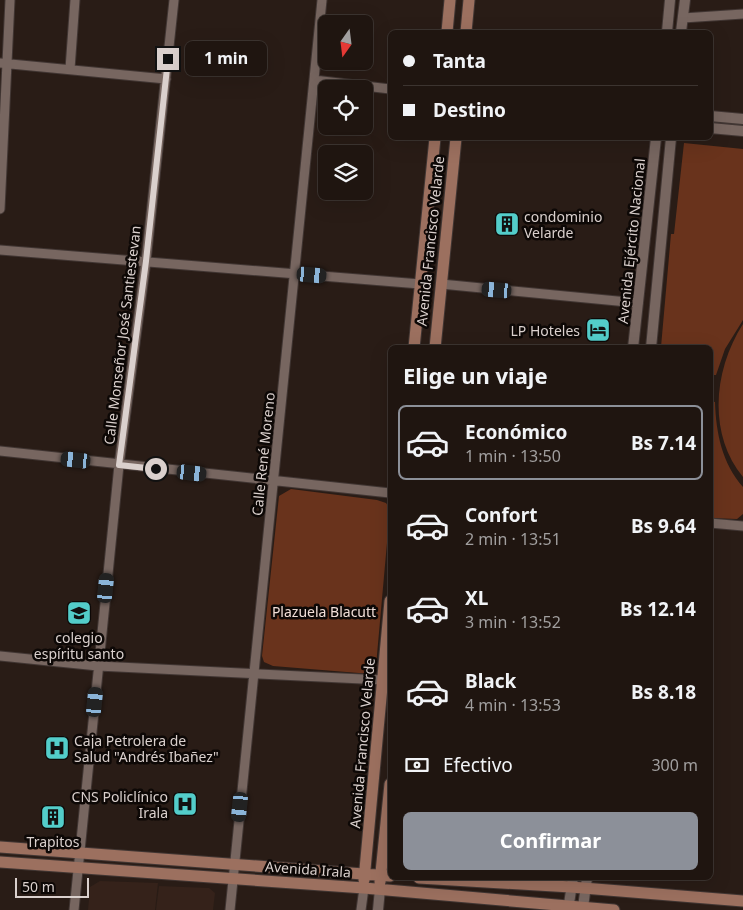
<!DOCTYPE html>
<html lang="es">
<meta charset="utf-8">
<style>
body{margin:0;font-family:"Noto Sans",sans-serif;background:#2c221e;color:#f1f3f6;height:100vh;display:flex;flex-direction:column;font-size:19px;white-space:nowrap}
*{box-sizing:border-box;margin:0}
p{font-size:16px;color:#a19f9f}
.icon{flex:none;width:28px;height:28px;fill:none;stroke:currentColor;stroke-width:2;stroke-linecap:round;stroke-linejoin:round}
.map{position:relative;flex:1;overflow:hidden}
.details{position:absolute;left:388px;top:345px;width:325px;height:535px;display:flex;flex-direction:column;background:#1f1510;border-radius:8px;box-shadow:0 5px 20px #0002,0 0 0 1px #3c3430}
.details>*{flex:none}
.hud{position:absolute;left:388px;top:30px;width:325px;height:110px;border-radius:8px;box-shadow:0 5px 20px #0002,0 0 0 1px #3c3430;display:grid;align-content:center;height:110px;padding:0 15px;background:#1f1510}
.needle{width:32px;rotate:194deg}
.controls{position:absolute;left:318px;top:15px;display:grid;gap:10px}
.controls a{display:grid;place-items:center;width:55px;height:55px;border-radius:8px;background:#1f1510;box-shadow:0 5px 20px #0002,0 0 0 1px #3c3430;font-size:25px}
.scale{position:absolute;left:15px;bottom:12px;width:74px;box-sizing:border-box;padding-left:5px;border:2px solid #dad0cd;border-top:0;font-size:14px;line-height:18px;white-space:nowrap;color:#dad0cd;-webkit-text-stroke:4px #0d0806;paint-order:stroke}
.end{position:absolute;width:22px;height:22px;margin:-11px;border:6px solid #dad0cd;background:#111;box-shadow:0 0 0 2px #111}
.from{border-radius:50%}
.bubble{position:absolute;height:35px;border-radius:8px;background:#1f1510;box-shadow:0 5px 20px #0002,0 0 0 1px #3c3430;font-size:16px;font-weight:700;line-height:35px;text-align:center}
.car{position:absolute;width:15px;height:30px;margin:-15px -8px;border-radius:6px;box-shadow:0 0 4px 1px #0007;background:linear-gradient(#222 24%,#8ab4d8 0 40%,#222 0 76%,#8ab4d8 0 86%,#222 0)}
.hud b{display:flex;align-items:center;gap:18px;height:48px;font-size:19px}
.hud b+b{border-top:1px solid #3c3430}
.hud i{width:12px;height:12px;background:#f1f3f6}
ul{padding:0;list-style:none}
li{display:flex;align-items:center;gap:15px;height:75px;margin:0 10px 8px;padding:0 5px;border:2px solid transparent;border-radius:8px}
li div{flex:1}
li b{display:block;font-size:19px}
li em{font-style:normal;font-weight:700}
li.active{border-color:#8c9099}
li>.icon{width:45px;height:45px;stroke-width:1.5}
h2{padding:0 15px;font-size:22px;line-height:60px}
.pay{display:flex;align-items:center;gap:12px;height:55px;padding:0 15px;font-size:19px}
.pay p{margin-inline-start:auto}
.primary-button{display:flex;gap:10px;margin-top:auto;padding:10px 15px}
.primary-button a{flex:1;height:58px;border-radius:8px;background:#8c9099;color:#fff;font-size:20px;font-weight:700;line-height:58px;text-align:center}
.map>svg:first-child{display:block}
.built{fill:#35221a}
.green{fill:#69331c}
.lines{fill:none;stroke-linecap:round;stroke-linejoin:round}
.minor-casing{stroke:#413633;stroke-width:11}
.tertiary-casing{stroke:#413633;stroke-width:12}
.secondary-casing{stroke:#413633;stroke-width:13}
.minor{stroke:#776660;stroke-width:9}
.tertiary{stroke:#776660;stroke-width:10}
.secondary{stroke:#9c705f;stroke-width:11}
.route{stroke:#dad0cd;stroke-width:6}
.labels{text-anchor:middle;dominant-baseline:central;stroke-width:5;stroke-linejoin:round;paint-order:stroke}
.poi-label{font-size:14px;fill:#dad0cd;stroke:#0d0806;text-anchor:start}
.street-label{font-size:14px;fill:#dad0cd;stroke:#0d0806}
.park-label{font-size:14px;fill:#f2dfd8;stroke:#0d0806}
</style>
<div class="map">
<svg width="743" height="910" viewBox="0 0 743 910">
<rect width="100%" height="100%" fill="#291c16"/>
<path class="built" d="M100 881 158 883 155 910H88L90 887Z
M159 886 209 888 215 893 213 910H156Z"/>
<path class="green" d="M684 143 743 149V320L725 349 716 375H710V348L661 347 671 234H674Z
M743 324V477C707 433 714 369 743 324Z
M710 401 715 402C716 433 722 463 743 487V514L737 519 710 518Z
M291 489 377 500 386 503 390 509 376 666 371 674 273 666 264 662 262 656 279 496Z"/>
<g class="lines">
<defs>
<path id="minor" d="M683 18 743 14
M0 63 166 79
M70 69 75 0
M314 80 390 89
M0 209 10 0
M0 250 420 284
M441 284 638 303
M0 451 390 493
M710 523 743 526
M0 656 98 666 383 680
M74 910 119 465 146 261 174 0
M230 910 322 0
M361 910 364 888"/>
<path id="tertiary" d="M667 32 670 0
M681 32 685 0
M710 116 743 119
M710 128 743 131
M633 348 656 138
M651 348 671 138
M583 907 587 878
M378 910 380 889
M568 910 573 878"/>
<path id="secondary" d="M447 32 450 0
M466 32 469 0
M414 348 435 138
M435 348 456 138
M0 847 390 876
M0 862 364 888 614 910
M419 878 571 887 743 901
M364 880 390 601
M380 882 390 784"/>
</defs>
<use href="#minor" class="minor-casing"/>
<use href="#tertiary" class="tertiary-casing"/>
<use href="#secondary" class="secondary-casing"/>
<use href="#minor" class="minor"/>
<use href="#tertiary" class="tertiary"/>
<use href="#secondary" class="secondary"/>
</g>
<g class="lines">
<path class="route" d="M156 469 119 465 146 261 168 59"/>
</g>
<defs>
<symbol id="building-square" viewBox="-11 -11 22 22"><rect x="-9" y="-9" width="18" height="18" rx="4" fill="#53cdca" stroke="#0d0806"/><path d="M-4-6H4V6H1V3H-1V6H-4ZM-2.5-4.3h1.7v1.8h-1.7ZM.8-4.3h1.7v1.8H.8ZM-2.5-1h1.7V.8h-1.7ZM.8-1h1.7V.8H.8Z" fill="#111"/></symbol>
<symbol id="hotel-square" viewBox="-11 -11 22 22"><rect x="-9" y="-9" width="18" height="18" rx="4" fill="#53cdca" stroke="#0d0806"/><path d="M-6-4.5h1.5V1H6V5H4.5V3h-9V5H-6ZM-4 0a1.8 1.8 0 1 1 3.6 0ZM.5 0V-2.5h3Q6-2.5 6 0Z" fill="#111"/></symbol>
<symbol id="school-square" viewBox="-11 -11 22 22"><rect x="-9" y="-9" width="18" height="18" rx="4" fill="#53cdca" stroke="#0d0806"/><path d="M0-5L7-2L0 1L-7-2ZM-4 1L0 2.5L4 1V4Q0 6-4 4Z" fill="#111"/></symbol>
<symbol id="hospital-square" viewBox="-11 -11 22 22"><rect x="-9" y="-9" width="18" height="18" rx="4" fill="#53cdca" stroke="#0d0806"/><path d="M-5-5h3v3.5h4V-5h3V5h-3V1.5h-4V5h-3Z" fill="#111"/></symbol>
</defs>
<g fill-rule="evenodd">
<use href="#building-square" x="493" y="210" width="28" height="28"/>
<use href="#hotel-square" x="584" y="316" width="28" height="28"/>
<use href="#school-square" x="65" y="599" width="28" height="28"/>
<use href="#hospital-square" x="43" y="734" width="28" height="28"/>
<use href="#hospital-square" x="171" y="790" width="28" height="28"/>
<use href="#building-square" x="39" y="803" width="28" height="28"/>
</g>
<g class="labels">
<g class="poi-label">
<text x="524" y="216">condominio<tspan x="524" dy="16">Velarde</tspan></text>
<text x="580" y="330" text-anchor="end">LP Hoteles</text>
<text x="79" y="637" text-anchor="middle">colegio<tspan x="79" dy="16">espíritu santo</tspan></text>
<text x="74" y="740">Caja Petrolera de<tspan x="74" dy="16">Salud "Andrés Ibañez"</tspan></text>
<text x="168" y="796" text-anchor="end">CNS Policlínico<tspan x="168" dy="16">Irala</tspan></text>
<text x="53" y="841" text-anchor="middle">Trapitos</text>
</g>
<g class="street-label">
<text transform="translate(430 241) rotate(-84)">Avenida Francisco Velarde</text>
<text transform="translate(631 241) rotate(-84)">Avenida Ejército Nacional</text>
<text transform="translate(122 335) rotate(-83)">Calle Monseñor José Santiestevan</text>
<text transform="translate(263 454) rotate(-84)">Calle René Moreno</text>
<text transform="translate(362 743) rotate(-85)">Avenida Francisco Velarde</text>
<text transform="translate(308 869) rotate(4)">Avenida Irala</text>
</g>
<g class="park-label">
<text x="324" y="611">Plazuela Blacutt</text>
</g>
</g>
</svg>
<div class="controls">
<a><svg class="needle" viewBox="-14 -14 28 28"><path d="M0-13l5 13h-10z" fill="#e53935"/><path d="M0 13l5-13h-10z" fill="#a19f9f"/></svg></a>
<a><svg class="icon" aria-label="locate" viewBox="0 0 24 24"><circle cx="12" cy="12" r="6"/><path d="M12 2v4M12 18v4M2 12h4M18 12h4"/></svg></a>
<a><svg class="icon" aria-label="layers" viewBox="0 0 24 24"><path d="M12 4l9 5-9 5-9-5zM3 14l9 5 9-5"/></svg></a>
</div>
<div class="scale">50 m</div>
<i class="end from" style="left:156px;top:469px"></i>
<i class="end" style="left:168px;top:59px"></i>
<div class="bubble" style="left:185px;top:41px;width:82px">1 min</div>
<i class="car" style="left:312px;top:275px;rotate:95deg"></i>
<i class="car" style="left:497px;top:290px;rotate:275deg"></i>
<i class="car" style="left:76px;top:460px;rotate:276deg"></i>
<i class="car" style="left:192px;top:473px;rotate:96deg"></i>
<i class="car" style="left:106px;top:588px;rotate:6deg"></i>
<i class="car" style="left:95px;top:702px;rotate:6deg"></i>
<i class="car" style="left:240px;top:807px;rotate:186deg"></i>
<div class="hud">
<b><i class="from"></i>Tanta</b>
<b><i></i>Destino</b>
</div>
<section class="details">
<h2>Elige un viaje</h2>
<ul>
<li class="active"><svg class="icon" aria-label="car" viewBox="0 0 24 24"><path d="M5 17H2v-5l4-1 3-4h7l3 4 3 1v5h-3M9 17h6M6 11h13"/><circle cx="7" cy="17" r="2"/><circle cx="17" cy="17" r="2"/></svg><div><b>Económico</b><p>1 min · 13:50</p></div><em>Bs 7.14</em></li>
<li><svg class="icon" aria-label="car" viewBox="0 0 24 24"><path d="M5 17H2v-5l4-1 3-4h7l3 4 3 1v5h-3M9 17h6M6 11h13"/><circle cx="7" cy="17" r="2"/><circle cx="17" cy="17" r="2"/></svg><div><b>Confort</b><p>2 min · 13:51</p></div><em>Bs 9.64</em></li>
<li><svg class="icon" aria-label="car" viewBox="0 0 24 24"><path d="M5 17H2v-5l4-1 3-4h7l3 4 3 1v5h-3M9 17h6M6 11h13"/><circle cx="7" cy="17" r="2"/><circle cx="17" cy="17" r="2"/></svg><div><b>XL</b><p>3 min · 13:52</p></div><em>Bs 12.14</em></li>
<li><svg class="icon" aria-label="car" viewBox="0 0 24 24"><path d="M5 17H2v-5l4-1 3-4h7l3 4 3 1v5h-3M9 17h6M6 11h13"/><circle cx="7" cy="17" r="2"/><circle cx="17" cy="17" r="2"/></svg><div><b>Black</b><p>4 min · 13:53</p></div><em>Bs 8.18</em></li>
</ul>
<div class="pay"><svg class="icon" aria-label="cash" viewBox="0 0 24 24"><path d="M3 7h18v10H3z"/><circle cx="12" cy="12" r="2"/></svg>Efectivo<p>300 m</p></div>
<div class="primary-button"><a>Confirmar</a></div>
</section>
</div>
